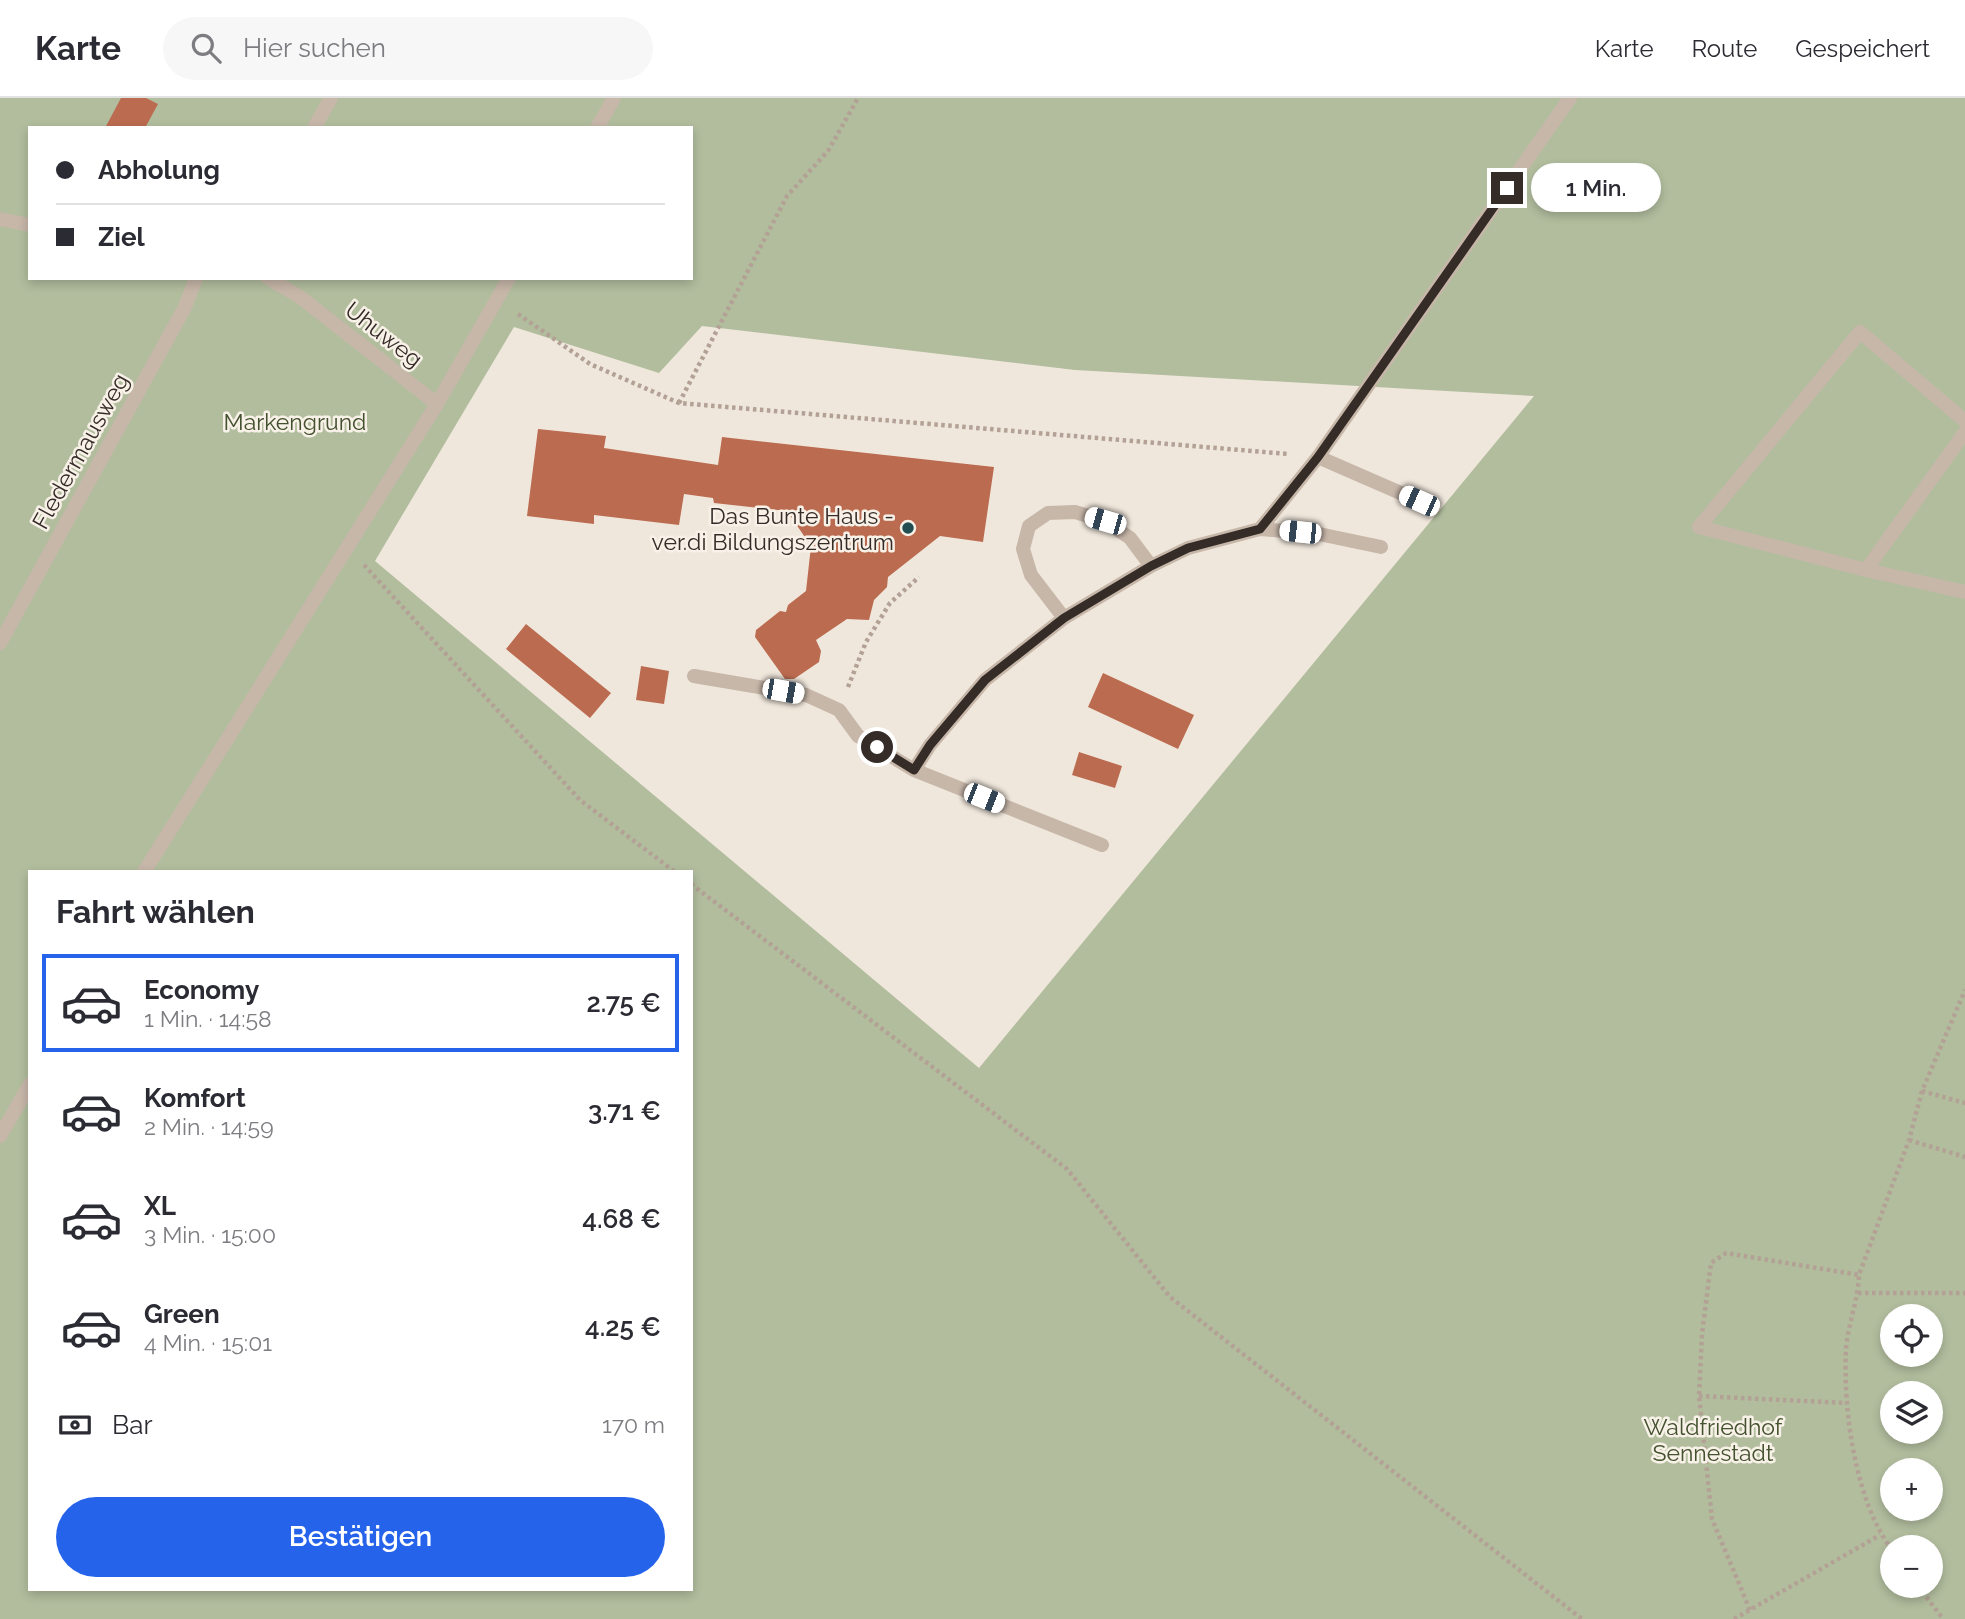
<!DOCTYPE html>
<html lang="de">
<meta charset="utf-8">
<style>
body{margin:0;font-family:Raleway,sans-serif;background:#f7f7f7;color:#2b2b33;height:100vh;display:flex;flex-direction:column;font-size:26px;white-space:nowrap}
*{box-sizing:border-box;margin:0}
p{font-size:23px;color:#7c7c81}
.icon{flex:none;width:38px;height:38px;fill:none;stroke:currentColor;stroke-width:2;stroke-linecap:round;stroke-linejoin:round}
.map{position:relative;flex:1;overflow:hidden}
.details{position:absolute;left:28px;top:772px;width:665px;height:721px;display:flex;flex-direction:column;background:#fff;border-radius:0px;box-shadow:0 4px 10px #0003}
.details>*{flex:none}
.banner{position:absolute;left:28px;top:28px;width:665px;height:154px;border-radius:0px;box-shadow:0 4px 10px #0003;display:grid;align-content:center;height:154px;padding:0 28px;background:#fff}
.buttons{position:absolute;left:1880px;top:1206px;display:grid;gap:14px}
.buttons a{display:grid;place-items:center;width:63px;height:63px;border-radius:50%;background:#fff;box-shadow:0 4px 10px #0003;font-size:35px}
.end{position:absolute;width:32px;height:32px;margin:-16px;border:9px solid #352c28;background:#fff;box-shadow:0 0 0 4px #fff}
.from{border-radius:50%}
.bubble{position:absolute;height:49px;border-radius:24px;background:#fff;box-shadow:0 4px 10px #0003;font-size:23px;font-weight:600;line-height:49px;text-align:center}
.car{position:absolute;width:21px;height:42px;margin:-21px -10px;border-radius:9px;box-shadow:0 0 5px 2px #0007;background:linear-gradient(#fff 24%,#345 0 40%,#fff 0 76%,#345 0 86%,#fff 0)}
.banner b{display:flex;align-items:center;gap:24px;height:66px;font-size:26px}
.banner b+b{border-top:2px solid #e1e1e2}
.banner i{width:18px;height:18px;background:#2b2b33}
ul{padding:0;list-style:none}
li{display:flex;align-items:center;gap:21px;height:98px;margin:0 14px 10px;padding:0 14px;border:4px solid transparent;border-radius:0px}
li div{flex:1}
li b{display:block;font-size:26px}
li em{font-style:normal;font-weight:600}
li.active{border-color:#2563eb}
li>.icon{width:63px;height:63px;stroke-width:1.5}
h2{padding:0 28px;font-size:32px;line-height:84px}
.pay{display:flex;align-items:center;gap:18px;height:77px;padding:0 28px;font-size:26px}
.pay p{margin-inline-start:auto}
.action{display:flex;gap:14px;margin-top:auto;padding:14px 28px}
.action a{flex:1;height:80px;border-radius:42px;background:#2563eb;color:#fff;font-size:28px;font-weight:600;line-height:80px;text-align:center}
header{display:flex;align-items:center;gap:42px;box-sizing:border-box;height:98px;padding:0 35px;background:#fff;border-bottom:2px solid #e1e1e2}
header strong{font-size:33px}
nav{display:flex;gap:38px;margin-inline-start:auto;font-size:24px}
.search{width:490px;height:63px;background:#f7f7f7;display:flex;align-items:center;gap:18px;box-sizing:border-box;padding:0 24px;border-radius:38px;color:#7c7c81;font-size:26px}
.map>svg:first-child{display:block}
.green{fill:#b2bd9e;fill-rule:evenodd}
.building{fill:#bb6b4f}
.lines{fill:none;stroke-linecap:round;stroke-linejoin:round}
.path{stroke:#b2a194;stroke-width:4.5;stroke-dasharray:3.5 3.5;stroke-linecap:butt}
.lane{stroke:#c7b7a9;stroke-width:14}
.route{stroke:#352c28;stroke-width:9}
.poi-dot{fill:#224e52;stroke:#f8f1e8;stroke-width:2.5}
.labels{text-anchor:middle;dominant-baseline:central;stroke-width:5;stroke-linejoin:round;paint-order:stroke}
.street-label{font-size:23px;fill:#352c28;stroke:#f8f1e8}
.park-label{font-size:23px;fill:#43512e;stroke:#f8f1e8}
.poi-label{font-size:23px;fill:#352c28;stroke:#f8f1e8;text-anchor:end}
</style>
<header>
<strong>Karte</strong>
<div class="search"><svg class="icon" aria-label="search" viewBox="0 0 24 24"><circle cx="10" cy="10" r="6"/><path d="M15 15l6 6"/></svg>Hier suchen</div>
<nav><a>Karte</a><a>Route</a><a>Gespeichert</a></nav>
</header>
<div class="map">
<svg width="1965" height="1521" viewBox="0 0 1965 1521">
<rect width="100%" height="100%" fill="#f0e7dc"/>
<path class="green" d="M0 0H1965V1521H0ZM30 30H691V180H30ZM702 228 1075 272 1534 298 979 970 375 463 514 229 659 275ZM30 774H691V1491H30ZM1892 1218H1930V1256H1892ZM1892 1295H1930V1334H1892ZM1892 1372H1930V1410H1892ZM1892 1449H1930V1488H1892Z"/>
<path class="building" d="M121 0H146L158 6 145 30H105Z
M538 331 606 338 604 350 718 367 722 339 994 369 983 444 940 438 888 479 887 489 874 502 869 522 847 521 816 542 821 553 819 564 794 581H785L755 539 756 532 780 513 786 514 788 507 806 493 811 448 787 413 714 405 713 400 684 396 679 427 594 417V426L527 418Z
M526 526 611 595 590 620 506 551Z
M641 568 669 573 664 606 636 602Z
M1103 575 1194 617 1178 651 1088 609Z
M1079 654 1122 668 1115 690 1072 677Z"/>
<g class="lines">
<path class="path" d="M518 216 590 266 679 305 1288 356
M679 305 787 98 828 53 858 0
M364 467 580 702 675 774
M848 589 866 544 890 505 919 479
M691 786 1067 1071 1170 1199 1582 1521
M1922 993 1965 1005
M1909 1042 1965 1059
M1858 1195H1965
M1699 1298 1847 1305
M1892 1452C1855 1403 1843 1312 1846 1251 1848 1226 1858 1203 1859 1177L1909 1042 1922 993 1965 892
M1918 1488 1943 1521
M1750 1512 1712 1421 1699 1298 1702 1236 1711 1165 1726 1155 1859 1177
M1734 1521 1880 1437"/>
<path class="lane" d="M314 30 331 0
M597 30 614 0
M0 121 30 127
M268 180 300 199 437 306
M1965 323 1860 234 1699 429 1866 472 1965 494
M1318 359 1419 403
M1260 431 1318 359 1570 0
M1866 472 1965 334
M1064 520 1031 477 1023 451 1029 428 1048 415 1075 414 1105 423 1130 440 1151 468
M0 545 185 209 196 180
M694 578 806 597 839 612 858 638 914 672 1102 747
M914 672 930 647 985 582 1064 520 1151 468 1188 450 1260 431 1319 436 1381 449
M144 774 437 306 509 180
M0 1038 30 986"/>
</g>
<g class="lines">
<path class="route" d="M877 649 914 672 930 647 985 582 1064 520 1151 468 1188 450 1260 431 1318 359 1507 90"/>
</g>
<circle class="poi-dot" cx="908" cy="430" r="7"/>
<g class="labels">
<g class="street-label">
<text transform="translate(384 236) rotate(38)">Uhuweg</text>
<text transform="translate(80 353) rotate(-61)">Fledermausweg</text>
</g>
<g class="park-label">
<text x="295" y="323">Markengrund</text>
<text x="1713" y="1328">Waldfriedhof<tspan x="1713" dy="26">Sennestadt</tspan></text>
</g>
<g class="poi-label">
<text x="894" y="417">Das Bunte Haus -<tspan x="894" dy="26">ver.di Bildungszentrum</tspan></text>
</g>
</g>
</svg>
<div class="buttons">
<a><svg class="icon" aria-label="locate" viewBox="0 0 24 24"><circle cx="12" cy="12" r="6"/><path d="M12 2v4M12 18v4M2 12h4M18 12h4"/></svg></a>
<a><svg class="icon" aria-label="layers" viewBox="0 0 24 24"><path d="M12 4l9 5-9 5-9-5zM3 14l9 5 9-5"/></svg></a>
<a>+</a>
<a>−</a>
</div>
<i class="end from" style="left:877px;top:649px"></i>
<i class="end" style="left:1507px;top:90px"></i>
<div class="bubble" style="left:1531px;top:65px;width:130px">1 Min.</div>
<i class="car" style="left:1419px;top:403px;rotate:294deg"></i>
<i class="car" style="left:1105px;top:423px;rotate:286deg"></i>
<i class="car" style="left:1300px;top:434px;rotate:276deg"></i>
<i class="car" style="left:783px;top:593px;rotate:100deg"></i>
<i class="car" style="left:984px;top:700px;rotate:112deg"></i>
<div class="banner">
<b><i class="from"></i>Abholung</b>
<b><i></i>Ziel</b>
</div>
<section class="details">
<h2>Fahrt wählen</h2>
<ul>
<li class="active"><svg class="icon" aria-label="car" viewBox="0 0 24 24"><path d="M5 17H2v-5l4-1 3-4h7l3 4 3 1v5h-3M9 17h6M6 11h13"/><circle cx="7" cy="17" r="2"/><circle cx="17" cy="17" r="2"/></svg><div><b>Economy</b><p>1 Min. · 14:58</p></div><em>2.75 €</em></li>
<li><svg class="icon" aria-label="car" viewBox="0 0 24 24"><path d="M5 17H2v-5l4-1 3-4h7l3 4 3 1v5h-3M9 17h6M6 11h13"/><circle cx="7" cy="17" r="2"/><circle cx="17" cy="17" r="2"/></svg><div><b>Komfort</b><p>2 Min. · 14:59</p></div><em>3.71 €</em></li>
<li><svg class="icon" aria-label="car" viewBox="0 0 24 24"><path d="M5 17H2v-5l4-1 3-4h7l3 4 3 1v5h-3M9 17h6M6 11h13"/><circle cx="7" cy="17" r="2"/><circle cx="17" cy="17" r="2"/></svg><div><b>XL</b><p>3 Min. · 15:00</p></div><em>4.68 €</em></li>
<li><svg class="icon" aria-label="car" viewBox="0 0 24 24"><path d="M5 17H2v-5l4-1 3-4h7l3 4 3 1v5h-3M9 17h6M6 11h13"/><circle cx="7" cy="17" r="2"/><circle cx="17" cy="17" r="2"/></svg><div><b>Green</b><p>4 Min. · 15:01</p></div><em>4.25 €</em></li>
</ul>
<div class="pay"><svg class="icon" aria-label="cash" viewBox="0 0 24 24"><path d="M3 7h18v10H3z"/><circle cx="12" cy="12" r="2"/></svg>Bar<p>170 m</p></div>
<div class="action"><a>Bestätigen</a></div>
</section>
</div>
